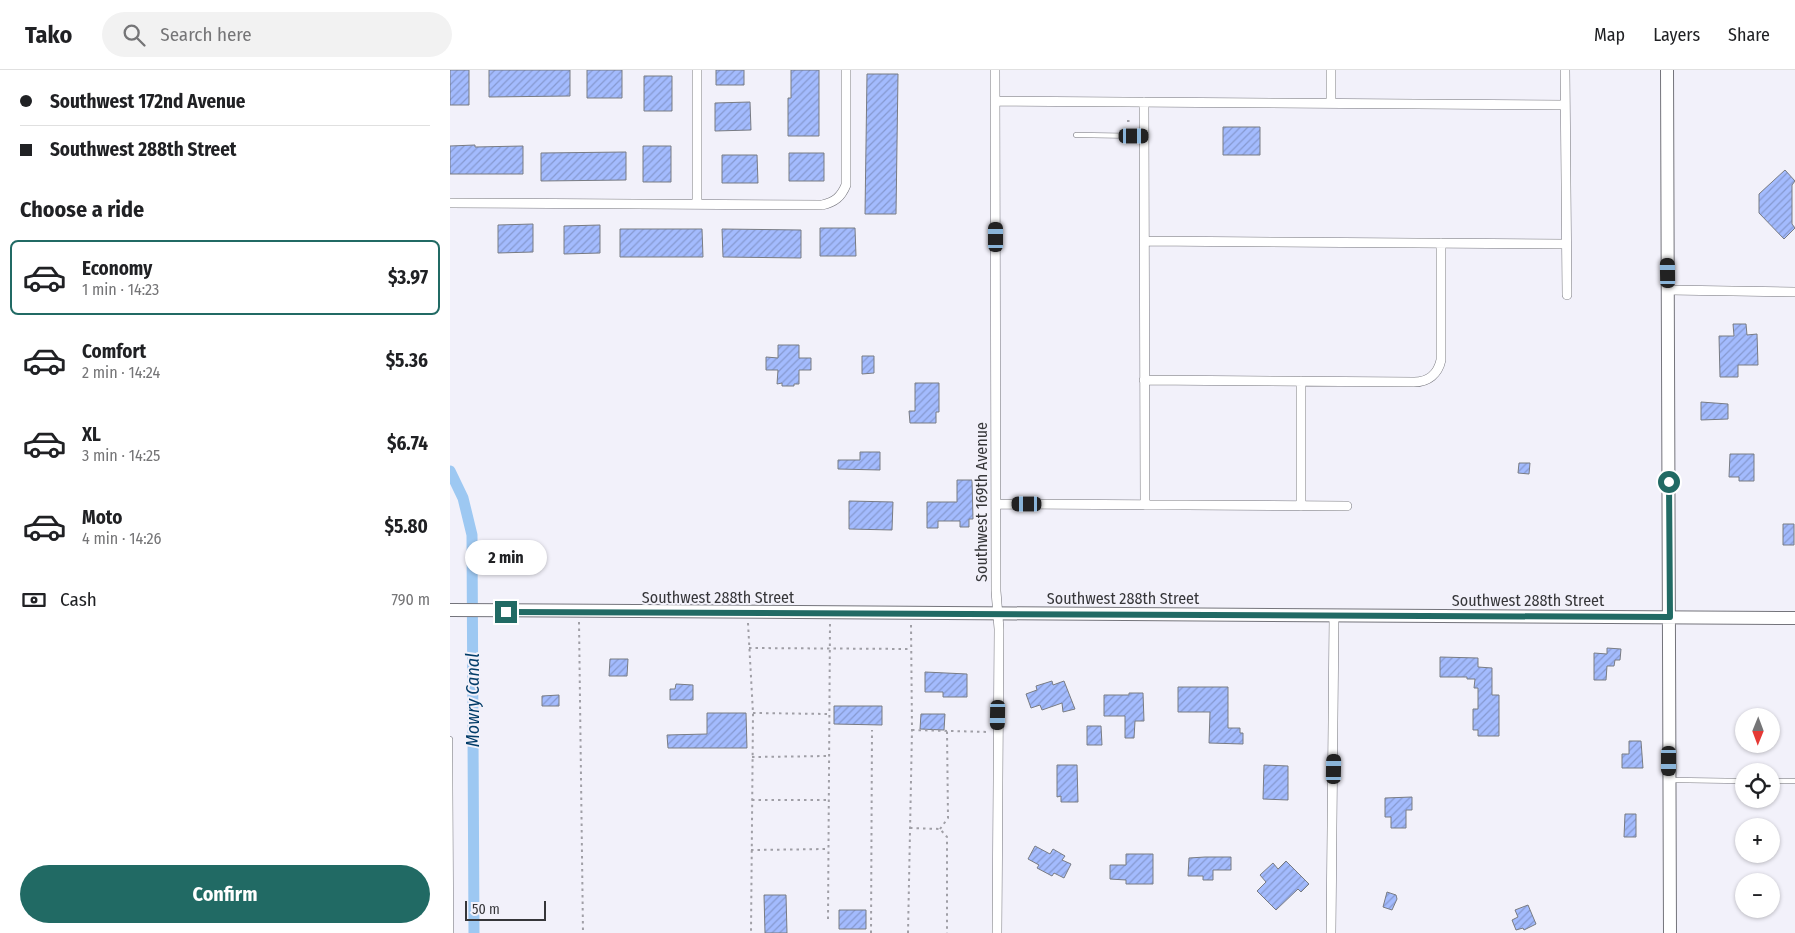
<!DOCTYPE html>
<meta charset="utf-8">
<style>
body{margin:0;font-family:"Fira Sans Condensed",sans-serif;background:#f2f2f2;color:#202124;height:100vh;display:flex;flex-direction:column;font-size:19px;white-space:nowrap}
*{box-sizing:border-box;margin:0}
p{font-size:16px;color:#757577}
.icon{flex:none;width:28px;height:28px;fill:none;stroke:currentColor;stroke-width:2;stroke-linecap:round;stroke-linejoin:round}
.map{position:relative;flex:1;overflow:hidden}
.panel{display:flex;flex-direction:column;background:#fff;width:450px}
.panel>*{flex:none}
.hud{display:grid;align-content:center;height:110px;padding:0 20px;background:#fff}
.needle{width:32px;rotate:181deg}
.fabs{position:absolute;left:1285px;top:638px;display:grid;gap:10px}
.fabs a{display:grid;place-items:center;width:45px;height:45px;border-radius:50%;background:#fff;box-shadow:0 1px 4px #0004;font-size:25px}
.scale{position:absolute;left:15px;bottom:12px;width:81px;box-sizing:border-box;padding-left:5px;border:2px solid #363639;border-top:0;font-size:14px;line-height:18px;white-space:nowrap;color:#363639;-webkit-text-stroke:4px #f2f1fa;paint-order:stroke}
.end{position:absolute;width:22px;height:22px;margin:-11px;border:6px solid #216a64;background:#fff;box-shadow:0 0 0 2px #fff}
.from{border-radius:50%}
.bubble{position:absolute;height:35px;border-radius:18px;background:#fff;box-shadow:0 1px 4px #0004;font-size:16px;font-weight:700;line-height:35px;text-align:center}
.car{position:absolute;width:15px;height:30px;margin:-15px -8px;border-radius:6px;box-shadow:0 0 4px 1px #0007;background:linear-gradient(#222 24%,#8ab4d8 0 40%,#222 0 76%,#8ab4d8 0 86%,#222 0)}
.hud b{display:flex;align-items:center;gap:18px;height:48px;font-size:19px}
.hud b+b{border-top:1px solid #e0e0e0}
.hud i{width:12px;height:12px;background:#202124}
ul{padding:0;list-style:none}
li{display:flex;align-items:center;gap:15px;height:75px;margin:0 10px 8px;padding:0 10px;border:2px solid transparent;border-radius:8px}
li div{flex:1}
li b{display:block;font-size:19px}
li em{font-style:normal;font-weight:700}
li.on{border-color:#216a64}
li>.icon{width:45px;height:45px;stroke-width:1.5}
h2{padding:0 20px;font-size:22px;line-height:60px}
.pay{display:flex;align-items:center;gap:12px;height:55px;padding:0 20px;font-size:19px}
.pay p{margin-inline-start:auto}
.button{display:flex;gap:10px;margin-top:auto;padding:10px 20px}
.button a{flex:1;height:58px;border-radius:30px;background:#216a64;color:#fff;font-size:20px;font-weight:700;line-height:58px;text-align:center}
header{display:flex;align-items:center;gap:30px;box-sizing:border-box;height:70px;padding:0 25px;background:#fff;border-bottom:1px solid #e0e0e0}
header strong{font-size:24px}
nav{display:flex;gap:28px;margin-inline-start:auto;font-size:18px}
.search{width:350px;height:45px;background:#f2f2f2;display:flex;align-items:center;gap:12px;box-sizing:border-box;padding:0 18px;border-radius:28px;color:#757577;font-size:19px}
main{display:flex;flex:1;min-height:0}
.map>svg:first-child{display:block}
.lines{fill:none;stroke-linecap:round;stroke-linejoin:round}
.canal{stroke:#9dc8f2;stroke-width:11}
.building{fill:url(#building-hatch);stroke:#797c83}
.lane-casing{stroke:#74747b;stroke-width:5.5}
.street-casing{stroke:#74747b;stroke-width:10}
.secondary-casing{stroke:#74747b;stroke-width:14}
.path{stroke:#a09fa6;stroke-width:2;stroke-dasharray:2.5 4;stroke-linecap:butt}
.lane{stroke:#fff;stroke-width:4.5}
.street{stroke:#fff;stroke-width:9}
.secondary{stroke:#fff;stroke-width:12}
.route{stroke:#216a64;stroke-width:6}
.labels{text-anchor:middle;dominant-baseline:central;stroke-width:4;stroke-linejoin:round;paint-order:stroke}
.street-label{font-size:16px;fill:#363639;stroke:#f2f1fa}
.water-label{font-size:18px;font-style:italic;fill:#023c68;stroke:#f2f1fa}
</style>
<header>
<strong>Tako</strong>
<div class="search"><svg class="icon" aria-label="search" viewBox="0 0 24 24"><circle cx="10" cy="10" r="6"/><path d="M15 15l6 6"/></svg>Search here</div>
<nav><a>Map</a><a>Layers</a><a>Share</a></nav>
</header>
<main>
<section class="panel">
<div class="hud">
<b><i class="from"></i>Southwest 172nd Avenue</b>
<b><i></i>Southwest 288th Street</b>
</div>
<h2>Choose a ride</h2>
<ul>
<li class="on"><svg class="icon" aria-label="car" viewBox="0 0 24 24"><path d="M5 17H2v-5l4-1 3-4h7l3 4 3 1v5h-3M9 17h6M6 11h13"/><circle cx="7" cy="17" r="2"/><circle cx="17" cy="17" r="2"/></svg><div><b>Economy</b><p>1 min · 14:23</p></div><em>$3.97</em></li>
<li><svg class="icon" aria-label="car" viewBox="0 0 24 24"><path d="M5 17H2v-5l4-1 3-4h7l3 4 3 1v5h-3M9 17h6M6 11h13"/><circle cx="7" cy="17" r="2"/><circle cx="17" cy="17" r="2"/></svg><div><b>Comfort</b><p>2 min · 14:24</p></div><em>$5.36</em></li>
<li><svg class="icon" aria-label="car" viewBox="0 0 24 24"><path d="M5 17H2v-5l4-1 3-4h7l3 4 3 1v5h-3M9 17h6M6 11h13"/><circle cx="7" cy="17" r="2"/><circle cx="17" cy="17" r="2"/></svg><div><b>XL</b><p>3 min · 14:25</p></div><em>$6.74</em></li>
<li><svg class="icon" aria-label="car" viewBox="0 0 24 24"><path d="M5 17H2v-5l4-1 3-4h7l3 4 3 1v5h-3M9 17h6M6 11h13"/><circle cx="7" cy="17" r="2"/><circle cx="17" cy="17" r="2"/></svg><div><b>Moto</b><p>4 min · 14:26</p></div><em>$5.80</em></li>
</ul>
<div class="pay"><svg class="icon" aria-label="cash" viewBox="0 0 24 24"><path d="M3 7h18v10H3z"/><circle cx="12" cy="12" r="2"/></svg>Cash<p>790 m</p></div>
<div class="button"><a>Confirm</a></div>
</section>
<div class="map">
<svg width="1345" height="863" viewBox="0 0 1345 863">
<defs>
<pattern id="building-hatch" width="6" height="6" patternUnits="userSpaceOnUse" patternTransform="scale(1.25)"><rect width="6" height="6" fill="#a3bbfe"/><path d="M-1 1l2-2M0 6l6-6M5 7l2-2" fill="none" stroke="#8699cf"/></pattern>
</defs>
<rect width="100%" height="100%" fill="#f2f1fa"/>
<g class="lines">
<path class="canal" d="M0 401 13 428 22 465 24 863"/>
</g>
<path class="building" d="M0 0H19V35H0Z
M39 0H120V26L39 27Z
M137 0H172V28H137Z
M266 0H294V15H266Z
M341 0H369V66H338V28H341Z
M417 4H448L446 144H415Z
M194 6H222V41H194Z
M300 32 301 60 265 61V33Z
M773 57H810V85H773Z
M25 75V77L73 76V104H0V76Z
M193 76H221V112H193Z
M176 82V110L91 111V83Z
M339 83H374V111H339Z
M272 85H307L308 113H272Z
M1335 100 1345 111 1342 115V154L1345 158 1334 169 1309 143V124Z
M83 154V182L48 183V155Z
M150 155V183L114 184V156Z
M370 158H405L406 186H370Z
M170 159H252L253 187H170Z
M272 159 351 160V188L273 187Z
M1283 254H1296L1297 265 1307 264 1308 295H1288V307H1270L1269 266H1284Z
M328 275H349V288H361V300H349V314H344V316H332V313L327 314 328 300H316V287L328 288Z
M412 286H424V303L412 304Z
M465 313H489V342H486V353H460L459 341H465Z
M1251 332 1278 334V349L1251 350Z
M410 382H430V400L388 399V390H410Z
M1280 384H1304V411H1289V407H1279Z
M1069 393H1080L1079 404 1068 403Z
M507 410H522L523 449H519V457H510V451H488V458H477V432H507Z
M399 431 443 432 442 460 399 459Z
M1333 454H1344V475H1333Z
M1157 578 1171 579 1170 590H1165L1164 596H1157L1156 610H1144V583L1157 584Z
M990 587 1028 588V597L1042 598V625H1049V666H1028V660H1023V639H1028V618H1024L1025 609H1017V607H990Z
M160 589H178L177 606H159Z
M475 602 517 604V627H493V622H475Z
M602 611 603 615 614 611 625 639 613 642 612 633 592 640 590 635 581 638 576 624 587 620 586 616Z
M226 614 243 615V630H220V619H225Z
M728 617H778V658H790V663H793V674L759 673 760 642H728Z
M679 623H693L694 651H685L684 668H675V646H654V625H679Z
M109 625V636H92V626Z
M384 636H432V655L384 654Z
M257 643H296L297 678H218L217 665 257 664Z
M471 644H495L494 660 470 659Z
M637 656H651L652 675H637Z
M1179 671H1191L1193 698H1172V684H1179Z
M607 695H627L628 732H611V726L607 727Z
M814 695 838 696V730L813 729Z
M962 727V740H956V758H941V747H935V728Z
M1175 744H1186V767H1174Z
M585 776 600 784 603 779 615 786 612 790 621 794 614 808 604 803 602 806 587 798 589 795 578 789Z
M676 784H703V814H676V810L660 809V795H676Z
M755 787H781V800H763V810H753V806H738L739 788Z
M836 791 859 814 851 822 848 819 826 840 807 821 816 812 810 805 823 793 828 799Z
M937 822 946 825 947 829 942 840 933 837Z
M314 825H336L337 863H315Z
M1078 835 1086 854 1074 860 1073 858 1066 860 1062 850 1068 847 1065 840Z
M389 840H416V859H389Z"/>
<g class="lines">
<defs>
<path id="lane" d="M626 65 694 66
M0 669 1 863
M1221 710 1294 711
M1321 711H1345"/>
<path id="street" d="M247 0V134
M545 0 546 521 549 559 547 863
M881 0V33
M1115 0 1117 225
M545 31 1115 35
M694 32 695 435
M0 133 372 135C385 132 391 127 396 115V0
M695 171 1116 174
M1219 220 1345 222
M694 310 964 312C978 312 988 304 991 290V173
M851 311V436
M546 434 897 436
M881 863 884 546"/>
<path id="secondary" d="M1217 0 1220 863
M0 540 1345 548"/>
</defs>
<use href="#lane" class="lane-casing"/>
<use href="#street" class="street-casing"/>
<use href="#secondary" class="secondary-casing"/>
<path class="path" d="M677 51H682
M129 552 133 863
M298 553 303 643 301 863
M299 578 461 579
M303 643 379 644
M462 660 539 662
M302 687 379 686
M302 730H379
M460 758 490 759 497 767V863
M490 759 498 748 497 661
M301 780 378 779
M378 849 380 553
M421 863 422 660
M458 863 462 660 461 553"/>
<use href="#lane" class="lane"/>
<use href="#street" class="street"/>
<use href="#secondary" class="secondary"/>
</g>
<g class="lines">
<path class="route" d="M56 542 1220 547 1219 412"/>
</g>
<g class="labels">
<g class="street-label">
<text transform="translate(531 432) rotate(-90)">Southwest 169th Avenue</text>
<text x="268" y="527">Southwest 288th Street</text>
<text x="673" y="528">Southwest 288th Street</text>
<text x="1078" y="530">Southwest 288th Street</text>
</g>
<g class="water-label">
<text transform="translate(23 630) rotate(-90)">Mowry Canal</text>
</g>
</g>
</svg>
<div class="fabs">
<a><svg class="needle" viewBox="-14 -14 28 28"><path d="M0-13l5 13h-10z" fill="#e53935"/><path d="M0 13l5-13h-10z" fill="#757577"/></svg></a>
<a><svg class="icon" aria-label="locate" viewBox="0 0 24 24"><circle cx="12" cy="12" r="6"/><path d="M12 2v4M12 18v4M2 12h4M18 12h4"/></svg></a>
<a>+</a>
<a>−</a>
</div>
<div class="scale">50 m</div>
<i class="end from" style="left:1219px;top:412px"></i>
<i class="end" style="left:56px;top:542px"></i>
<div class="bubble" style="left:15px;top:470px;width:82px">2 min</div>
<i class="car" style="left:684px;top:66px;rotate:90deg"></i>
<i class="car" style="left:546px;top:167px;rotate:0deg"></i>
<i class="car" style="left:1218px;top:203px;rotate:359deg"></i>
<i class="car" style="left:577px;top:434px;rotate:270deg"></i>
<i class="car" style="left:548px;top:645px;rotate:181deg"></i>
<i class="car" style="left:1219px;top:691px;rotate:180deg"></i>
<i class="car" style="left:884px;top:699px;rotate:1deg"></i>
</div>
</main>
